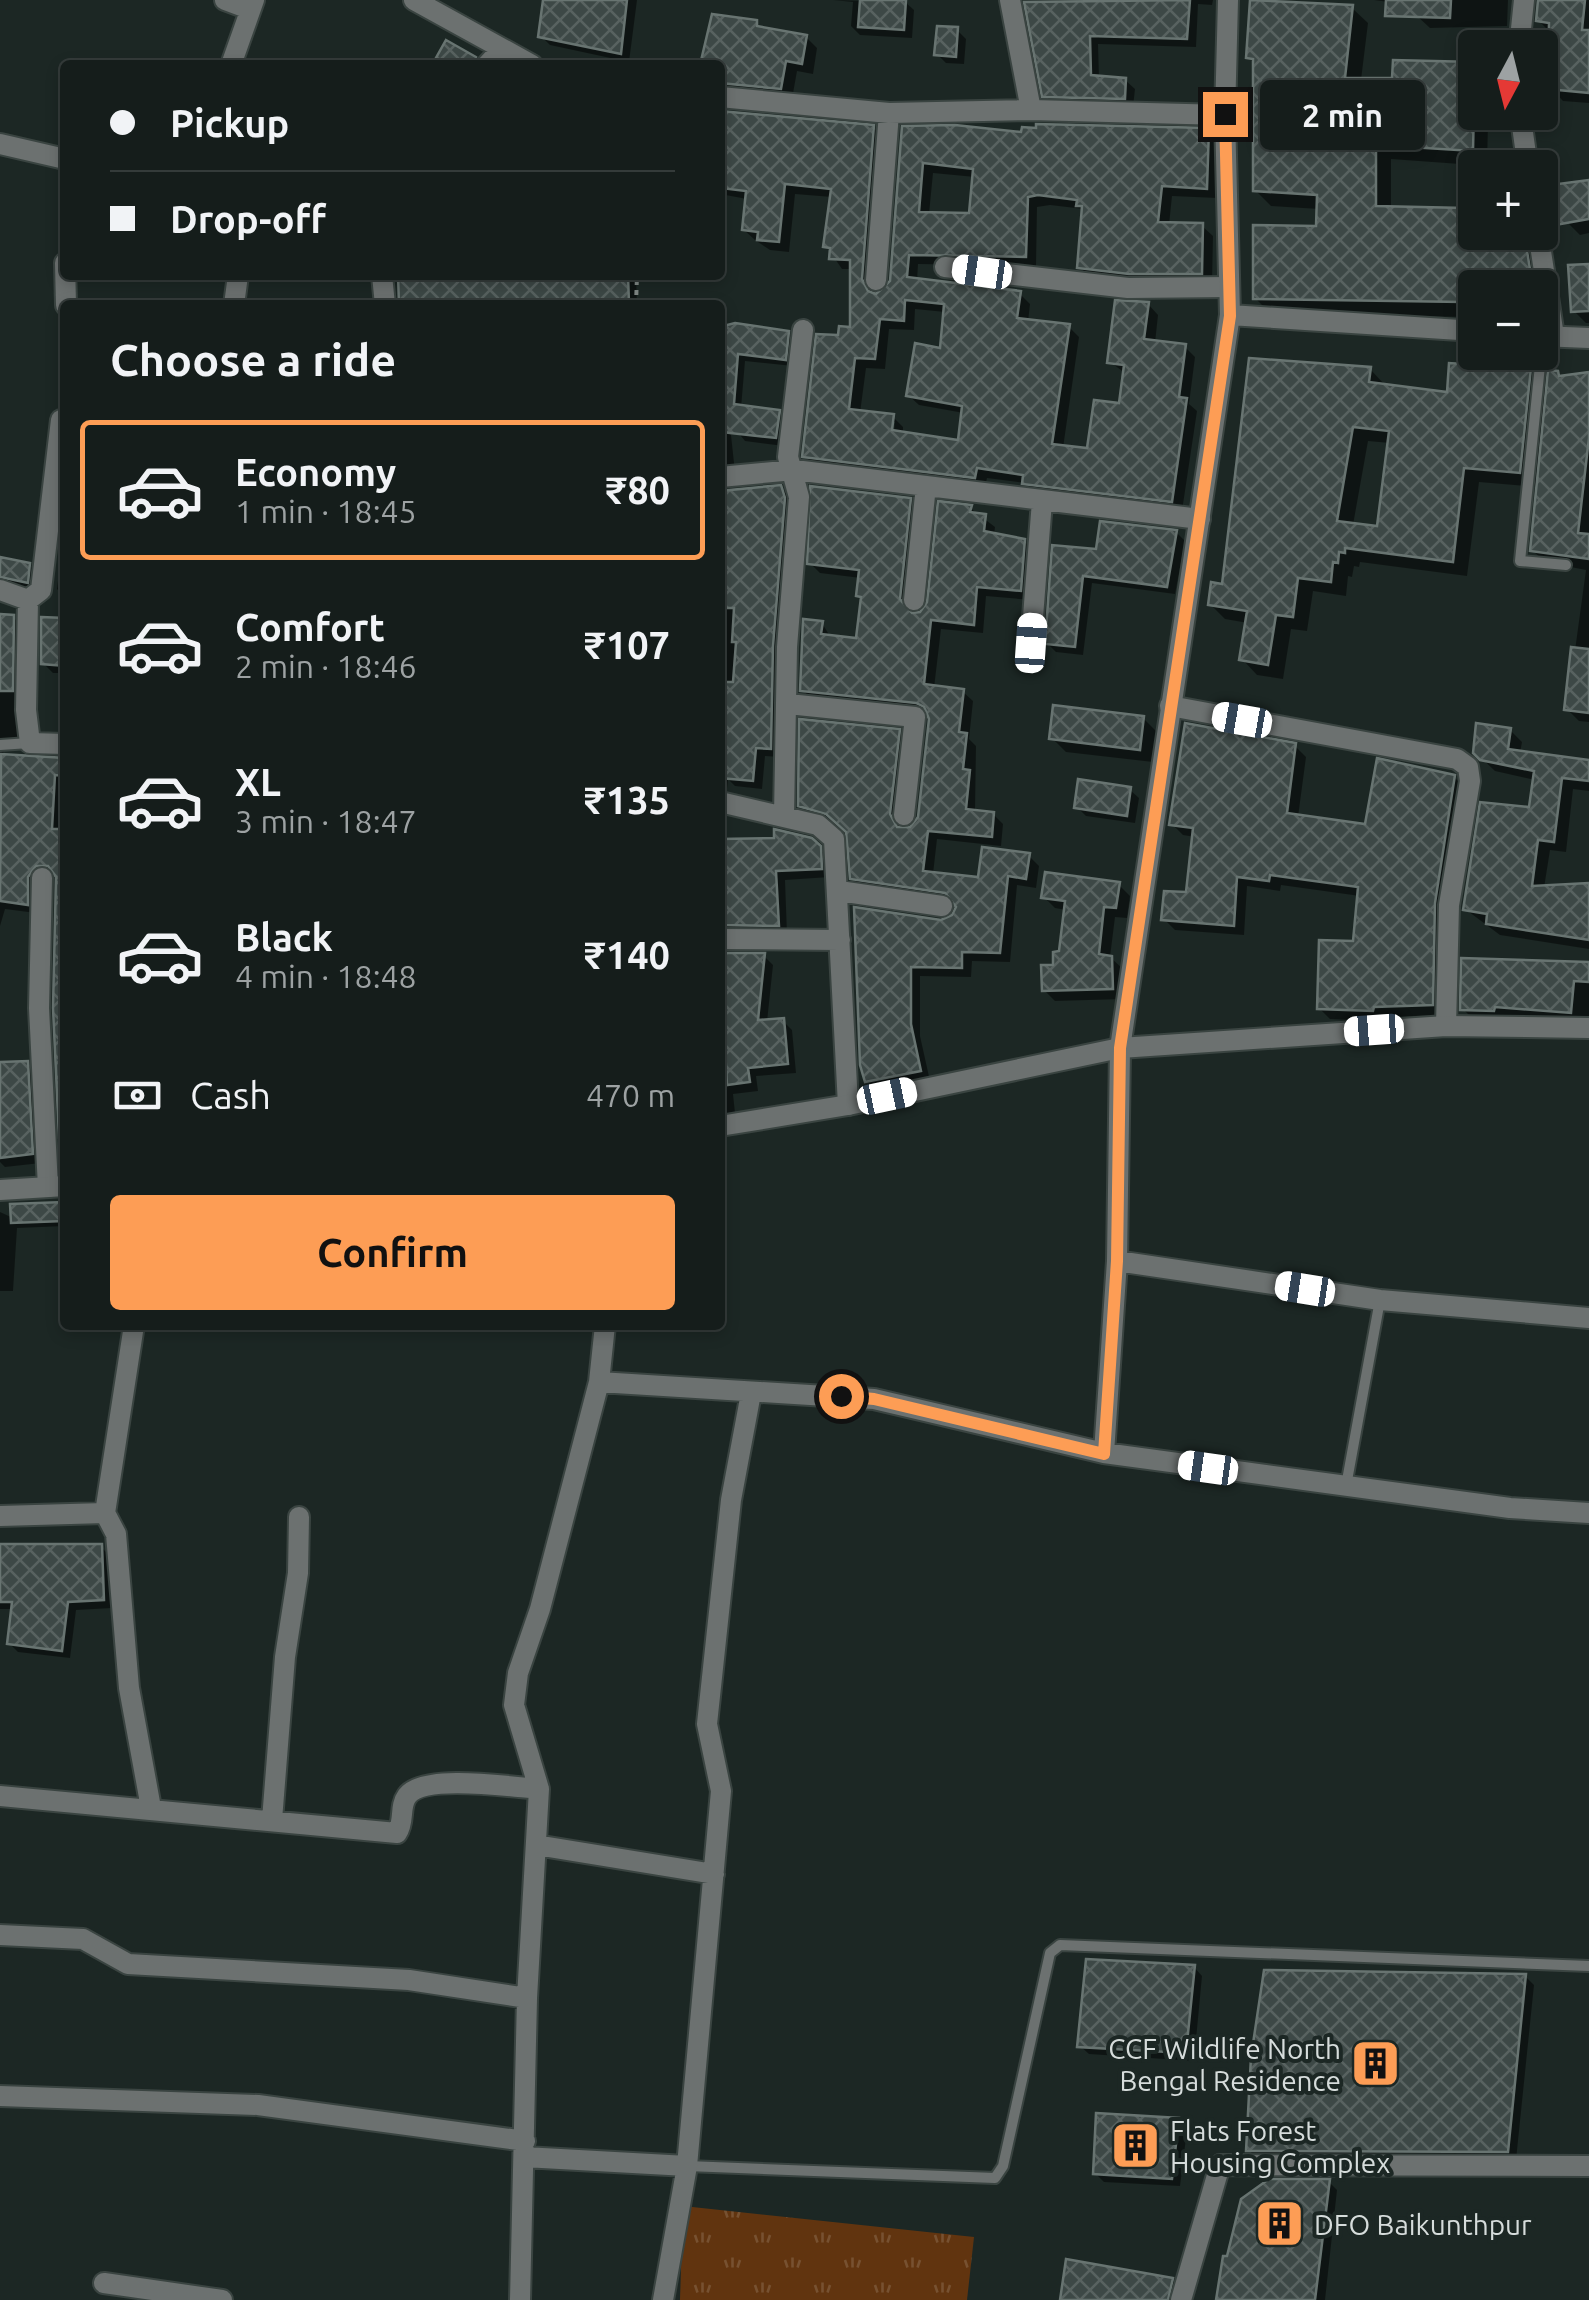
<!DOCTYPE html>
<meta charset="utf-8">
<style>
body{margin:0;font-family:Ubuntu,sans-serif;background:#222a28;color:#f1f3f6;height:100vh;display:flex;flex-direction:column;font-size:38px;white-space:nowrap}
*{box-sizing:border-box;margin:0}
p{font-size:32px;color:#9da2a3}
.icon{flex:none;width:55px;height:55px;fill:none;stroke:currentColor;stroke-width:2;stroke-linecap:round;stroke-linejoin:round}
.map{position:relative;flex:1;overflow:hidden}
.details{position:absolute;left:60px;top:300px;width:665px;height:1030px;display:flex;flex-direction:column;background:#151d1b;border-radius:10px;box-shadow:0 5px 15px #0003,0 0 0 2px #343b3a}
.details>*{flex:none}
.banner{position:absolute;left:60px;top:60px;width:665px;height:220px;border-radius:10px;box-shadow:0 5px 15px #0003,0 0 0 2px #343b3a;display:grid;align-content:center;height:220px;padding:0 50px;background:#151d1b}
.needle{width:65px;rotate:187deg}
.fabs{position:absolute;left:1458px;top:30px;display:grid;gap:20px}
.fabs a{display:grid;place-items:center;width:100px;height:100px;border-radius:10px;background:#151d1b;box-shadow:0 5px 15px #0003,0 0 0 2px #343b3a;font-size:50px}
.end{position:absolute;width:45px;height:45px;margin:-22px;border:12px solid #fd9d55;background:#111;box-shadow:0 0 0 5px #111}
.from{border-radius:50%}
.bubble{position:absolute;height:70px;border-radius:10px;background:#151d1b;box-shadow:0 5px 15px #0003,0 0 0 2px #343b3a;font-size:32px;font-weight:600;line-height:70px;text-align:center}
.car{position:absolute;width:30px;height:60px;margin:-30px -15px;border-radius:12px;box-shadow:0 0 8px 2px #0007;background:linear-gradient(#fff 24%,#345 0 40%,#fff 0 76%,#345 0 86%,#fff 0)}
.banner b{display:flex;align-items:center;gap:35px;height:95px;font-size:38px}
.banner b+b{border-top:2px solid #343b3a}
.banner i{width:25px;height:25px;background:#f1f3f6}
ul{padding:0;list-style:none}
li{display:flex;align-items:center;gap:30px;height:140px;margin:0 20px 15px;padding:0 30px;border:5px solid transparent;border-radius:10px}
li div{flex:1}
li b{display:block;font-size:38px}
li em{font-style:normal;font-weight:600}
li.current{border-color:#fd9d55}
li>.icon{width:90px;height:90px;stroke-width:1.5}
h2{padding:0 50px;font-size:45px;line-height:120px}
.pay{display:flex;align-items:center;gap:25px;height:110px;padding:0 50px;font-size:38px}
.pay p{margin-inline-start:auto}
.cta{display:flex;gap:20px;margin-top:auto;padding:20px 50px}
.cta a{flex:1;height:115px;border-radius:10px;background:#fd9d55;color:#111;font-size:40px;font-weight:600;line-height:115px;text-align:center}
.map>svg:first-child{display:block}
.park{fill:url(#park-tufts)}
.shadow{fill:#0007;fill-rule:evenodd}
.building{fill:url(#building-cross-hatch);stroke:#687471;stroke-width:2.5;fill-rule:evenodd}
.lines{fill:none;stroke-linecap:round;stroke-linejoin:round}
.service-casing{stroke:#3a4441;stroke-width:14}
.minor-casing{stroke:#3a4441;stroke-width:24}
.tertiary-casing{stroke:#3a4441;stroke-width:24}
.path{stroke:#7f8785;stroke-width:4;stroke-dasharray:5 5;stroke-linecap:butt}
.service{stroke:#6c7170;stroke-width:10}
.minor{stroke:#6c7170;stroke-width:20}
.tertiary{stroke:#6c7170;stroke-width:20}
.route{stroke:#fd9d55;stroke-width:12}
.labels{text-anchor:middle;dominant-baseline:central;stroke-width:8;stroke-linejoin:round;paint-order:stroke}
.poi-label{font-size:28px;fill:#d6dcdb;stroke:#1c2724;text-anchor:start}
</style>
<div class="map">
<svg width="1589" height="2300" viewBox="0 0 1589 2300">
<defs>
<pattern id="park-tufts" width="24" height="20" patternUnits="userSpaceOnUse" patternTransform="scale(2.5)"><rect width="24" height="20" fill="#61340f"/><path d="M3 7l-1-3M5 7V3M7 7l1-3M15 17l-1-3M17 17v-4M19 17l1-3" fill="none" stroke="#775131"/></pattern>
<pattern id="building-cross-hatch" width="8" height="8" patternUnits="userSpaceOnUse" patternTransform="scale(2.5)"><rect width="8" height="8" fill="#3d4846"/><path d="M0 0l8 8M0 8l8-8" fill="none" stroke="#586260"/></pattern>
</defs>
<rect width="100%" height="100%" fill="#1c2724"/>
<path class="park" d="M683 2206 974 2237 967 2300H680Z"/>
<path class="shadow" d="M544 0H637L629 62 550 45 541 36Z
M833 0 905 2 914 10 912 38 860 35 851 26 853 2Z
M1105 0H1213L1212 5 1198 4 1196 47 1098 44 1099 78 1125 80 1135 89 1133 107 1054 105 1045 95Z
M1253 0 1352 8 1368 23 1361 80H1395V62L1475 64V112H1514L1513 125 1488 124 1487 164 1510 163 1515 168 1391 159V209L1475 211V232H1540V197L1548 205 1549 318 1540 317V288H1475V317L1271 314 1255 298 1318 229 1319 209 1271 206 1255 190 1256 65 1248 57Z
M1374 0H1508L1507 26 1430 28 1417 16 1418 6Z
M1539 0H1589V103L1563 101 1551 88V33L1538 20Z
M756 23 763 29 806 37 817 48 813 74 797 71 792 99 720 91V65H704Z
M957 30 966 39 964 64 946 63 937 54Z
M720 120 873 128 884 138 872 291 876 296 892 282 904 129 1023 135 1207 131 1218 141 1217 198 1172 196 1169 225 1202 226 1213 236 1212 283 1090 278 1080 267 1084 209 1050 205 1037 207 1036 266 918 264 917 281 1019 293 1030 304 1028 322 1068 326 1079 337 1063 448 1089 451 1121 406 1125 373 1110 362 1148 304 1158 315 1155 343 1185 347 1195 357 1189 404 1197 411 1182 511 1035 493 1025 483 987 478 985 487 816 467 805 456 840 338 853 330 852 269H842L826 246 832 197 795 194 789 252 770 250 755 240 744 230 747 199 720 194ZM933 173 975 177 971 215 929 214ZM915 309 945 312 942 351 908 395 919 405 964 413 960 443 903 434V427L893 417 860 413 866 368 885 369 889 329 914 330ZM890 422H895L893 443Z
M1589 183V233L1580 235 1568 223Z
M1589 266V323H1586L1574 311Z
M398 275H636L637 305H401Z
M788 333 796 341 793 366 745 361 741 408 779 412 787 421 784 446 745 441 720 410V342Z
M1370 369 1385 385 1450 394 1530 370 1549 389 1557 373 1562 378 1589 377V722L1579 721 1567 709 1586 570 1545 562 1532 550 1539 487 1479 482 1467 576 1360 562 1359 567 1354 566 1352 577 1348 576 1346 596 1313 591 1307 631 1291 629 1283 679 1257 675 1242 659 1248 623 1225 619 1210 604ZM1368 441 1390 443 1380 529 1353 525Z
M720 426 731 435 735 472 720 478Z
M781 488 790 497 780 757 765 756 762 789 735 786 728 779 726 798 720 799V493Z
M910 500 920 510 909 611 913 616 922 614 970 508 995 527 994 536 1024 541 1034 552 1031 600 986 596 983 633 941 629 934 688 962 691 973 701 969 739 976 746 975 812 993 814 1003 824 1001 846 937 839 933 874 980 880 1029 856 1039 866 1036 888 1017 885 1010 962 972 961 971 977 920 976V1036L930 1081 877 1091 867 1080 856 910 941 922 954 917 958 907 955 901 863 888 852 878 848 832 839 823 811 816 800 805 899 732 909 742 899 827 912 830 920 817 931 718 929 712 813 701 803 690 822 623 831 638 858 641 863 600 859 595 861 578 820 573 810 563Z
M65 525V597L57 589Z
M1176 532 1185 541 1175 594 1092 583 1083 655 1056 652 1047 643 1055 547 1098 551Z
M0 559 29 565 39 575 35 592 0 585Z
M0 617H13L22 627 24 744 5 746 3 754 65 760 61 831H65V1140L56 874 38 881 36 913 5 909 0 926Z
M65 620V673H53L43 663Z
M1143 718 1157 732 1153 762 1066 752 1052 738Z
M1510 730 1522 742 1520 753 1589 762V791L1573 789 1566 852 1550 850 1544 888 1589 885V949L1500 935 1465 909 1531 809 1535 780 1495 771 1475 752Z
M1295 746 1306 757 1298 817 1367 827 1454 777 1465 788 1443 1015 1384 1017V1021L1330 1019 1319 1008 1356 944 1360 896 1281 885 1280 891 1247 886 1244 935 1175 930 1164 919 1188 895 1195 837 1183 835 1172 824Z
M1130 790 1139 798 1135 823 1086 816 1077 807Z
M720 840H810L829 858 830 877 785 880 787 934 720 939Z
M1118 884 1130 896 1127 918 1115 917 1110 957 1123 969V999L1055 1001 1044 990 1061 954 1066 910 1055 908 1044 897Z
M720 954 764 956 773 965 767 1022 783 1021 792 1030 796 1073 756 1076 758 1091 733 1094 735 1113 720 1114Z
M1589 964V1020H1474L1463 1009Z
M27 1064 36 1073 41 1163 5 1167 0 1162V1065Z
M65 1204V1226L17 1228 13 1291H0V1212L13 1218V1207Z
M0 1545 101 1547 109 1555 112 1608 76 1610 70 1658 18 1652 9 1643 14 1609H0Z
M1194 1967 1202 1976 1194 2061 1089 2054 1080 2046Z
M1525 1976 1534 1985 1516 2160 1257 2159 1249 2150Z
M1178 2121 1187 2130 1180 2186 1104 2182 1095 2173Z
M1329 2182 1337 2190 1325 2300H1219Z
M1172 2280 1181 2289 1178 2300H1063Z"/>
<path class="building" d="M543 0H627L621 54 538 37Z
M860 0H906L904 30 858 27Z
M1190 0 1187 39 1090 36 1091 75 1126 78 1125 99 1042 97 1024 2Z
M1250 0 1353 5 1345 78H1392L1393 60 1475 62 1473 151 1376 145V206L1465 208V232H1524L1533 288H1464L1463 302 1253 299V225L1316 226 1317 195 1253 191V59L1246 58Z
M1386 0H1451L1450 18 1385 16Z
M1538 0H1585L1582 30H1589V93L1548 89 1549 23 1536 21Z
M712 14 757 20V26L807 35 802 64 786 61 781 89 720 83V65H700Z
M937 26 958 27 956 57 934 55Z
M446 40 476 57 474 65H432Z
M720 111 874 125 862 279 868 291 876 294 890 281 902 126 955 125 1021 132 1022 127 1036 128V124L1209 128 1207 189 1162 186 1158 222 1203 223 1202 274H1129L1077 268 1082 206H1076L1077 200 1038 195 1028 197 1026 257 909 255 907 277 1021 291 1017 318 1070 324 1052 444 1087 448 1094 400 1119 403 1124 365 1107 363 1115 300 1149 302 1144 339 1186 344 1179 397 1187 398 1172 502 1022 484 1023 475 977 468 975 478 802 457 816 334 838 335 839 326 850 327V260L829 259 830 248 823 247 831 189 785 184 779 242 757 240 758 232 742 230 746 191 720 188ZM923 163 973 169 969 213 919 212ZM905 300 944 304 940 348 915 343 906 396 962 406 958 440 892 430 894 414 849 409 855 358 875 359 880 319 904 321Z
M1589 180V219L1555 225 1550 185Z
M1589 264V311L1571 312 1568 265Z
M398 275H628L629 303 399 305Z
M735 323 789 331 786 360 738 354 734 404 780 410 776 438 720 432V338L723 326Z
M1249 358 1371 367 1369 382 1447 392 1449 363 1531 368 1520 473 1464 468 1453 562 1345 548V553L1339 552 1338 563 1333 562 1331 582 1298 578 1293 617 1276 615 1268 665 1239 660 1247 611 1208 605 1211 582 1222 584ZM1353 427 1389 431 1377 526 1337 521Z
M1548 370 1558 371 1559 376 1589 372V438L1578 533 1589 534V559L1530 551Z
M781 485 785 498 773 646 771 749 756 748 753 781 720 778V682H733L736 642H732L734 608H720V491Z
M810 486 911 498 900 599 912 613 920 612 927 602 938 501 972 505 970 512 986 514 984 531 1025 539 1021 591 977 587 974 625 931 620 924 684 964 689 959 732 967 733 963 769 970 770 966 809 994 812 992 837 928 831 923 871 978 877 982 847 1030 853 1026 879 1008 876 1000 953 962 952V968L911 967V1024L921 1071 865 1082 860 1065 854 907 941 920 952 915 956 907 945 893 850 879 846 832 826 814 798 806 799 719 900 729 890 814 897 827H910L918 817 929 719 924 707 916 703 800 691 803 619 823 621 821 634 856 638 861 597 856 596 859 570 807 564Z
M1100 521 1177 530 1167 587 1083 576 1075 647 1045 644 1052 545 1096 549Z
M0 557 30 563 28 583 0 577Z
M0 614 14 615 13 691H0Z
M41 617 65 618V666L41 664Z
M1571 647 1589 649V713L1564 710Z
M1053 705 1144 716 1140 750 1049 739Z
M1185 723 1296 743 1287 813 1365 824 1377 758 1455 775 1435 903 1433 1005 1374 1007 1373 1011 1317 1009 1319 940 1353 941 1358 887 1270 875 1269 881 1237 877 1234 926 1161 920 1164 891 1186 892 1193 828 1169 825Z
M1476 723 1511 728 1508 749 1589 760V781L1562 778 1554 842 1538 840 1532 886 1589 883V940L1486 924 1487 914 1463 910 1480 802 1529 807 1534 771 1480 760 1473 753Z
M1 754 65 758V776L55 775 52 829H65V1138H59L53 1008 56 877 48 866H36L28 877V905L0 901Z
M1078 779 1131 787 1127 816 1074 808Z
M774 829 812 838 821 846 822 869 776 871 779 926 720 925V839L774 838Z
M1045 872 1120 882 1116 908 1104 907 1099 954 1112 956 1113 989 1042 991 1041 965H1053V952L1059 951 1065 901 1041 898Z
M720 953H765L758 1020 784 1018 788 1064 748 1068 750 1082 727 1085Z
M1461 958 1589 962V982L1574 981 1571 1013 1495 1007 1494 1011 1460 1010Z
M28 1061 33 1154 0 1158V1062Z
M64 1202V1221L11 1223 10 1204Z
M0 1544H102L104 1600 68 1602 62 1651 7 1644 12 1602H0Z
M1086 1959 1195 1965 1186 2053 1077 2047Z
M1264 1970 1526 1974 1508 2152 1246 2151 1251 2057Z
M1096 2113 1179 2118 1172 2179 1093 2174Z
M1269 2179H1330L1315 2300H1216L1223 2256H1227L1241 2199Z
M1066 2259 1173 2278 1168 2300H1060Z"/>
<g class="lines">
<defs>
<path id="service" d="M1543 336 1520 561 1566 565
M0 745 29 743
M1346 1486 1380 1300
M687 2166 995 2178 1003 2166 1050 1953 1060 1945 1589 1966"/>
<path id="minor" d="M225 0 249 9
M414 0 532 65
M1010 0 1031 110
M1519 48 1524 0
M231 65 254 0
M487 65 501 50
M720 97 889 113 1031 110 1225 115
M1520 112 1528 168
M0 144 65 159
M1538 232 1554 336
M65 263 66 305
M945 267 1128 288 1229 287
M382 275 385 305
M876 280 889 113
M234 305 238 275
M720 477 794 470 1200 519
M0 590 28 600 26 710 30 743 65 744
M28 600 41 590 61 420H65
M914 600 926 486
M1031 643 1042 501
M788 704 915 717 904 815
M1170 706 1457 759 1468 767 1470 781 1449 905 1446 1026
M720 802 818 825 834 839 848 1105
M784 816 787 647 799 497 788 457 803 330
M42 878 39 1008 48 1187
M839 891 942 906
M720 939 840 940
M1117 1261 1380 1300 1589 1318
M134 1325 105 1513 116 1534 129 1688 151 1808
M599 1382 874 1399 1104 1453 1510 1508 1589 1513
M1104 1453 1117 1261 1120 1048
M0 1516 105 1513
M0 1796 397 1833C405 1821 399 1807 407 1796 423 1773 512 1787 539 1789
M272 1820 285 1657 298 1573 299 1517
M536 1845 714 1874
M0 1935 83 1939 128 1964 409 1980 527 1998
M0 2096 258 2105 525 2141
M524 2157 687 2166 721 1791 707 1724 731 1500 751 1393
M104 2283 222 2300
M520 2300 527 1998 539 1789 514 1705 518 1673 540 1609 599 1382 605 1325
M663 2300 687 2166
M1181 2300 1220 2165 1589 2166"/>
<path id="tertiary" d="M1230 315 1475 331
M1540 336 1589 338
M1120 1048 1230 315 1225 115 1228 0
M720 1126 848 1105 1120 1048 1446 1026 1589 1028
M0 1190 65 1186"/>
</defs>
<use href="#service" class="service-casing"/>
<use href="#minor" class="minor-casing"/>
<use href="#tertiary" class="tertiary-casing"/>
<path class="path" d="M636 305 637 275"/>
<use href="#service" class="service"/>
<use href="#minor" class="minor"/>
<use href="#tertiary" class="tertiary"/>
</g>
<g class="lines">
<path class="route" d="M841 1396 874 1399 1104 1454 1117 1261 1120 1048 1230 316 1225 114"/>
</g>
<defs>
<symbol id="building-square" viewBox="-11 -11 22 22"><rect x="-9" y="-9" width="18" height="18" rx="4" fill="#fd9d55" stroke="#1c2724"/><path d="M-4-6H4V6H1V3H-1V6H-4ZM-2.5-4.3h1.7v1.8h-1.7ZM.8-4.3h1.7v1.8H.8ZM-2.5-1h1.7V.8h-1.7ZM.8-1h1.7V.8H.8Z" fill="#111"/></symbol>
</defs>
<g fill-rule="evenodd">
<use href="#building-square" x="1348" y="2036" width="55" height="55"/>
<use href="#building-square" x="1108" y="2118" width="55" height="55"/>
<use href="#building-square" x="1252" y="2196" width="55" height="55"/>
</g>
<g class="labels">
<g class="poi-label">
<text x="1341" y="2048" text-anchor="end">CCF Wildlife North<tspan x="1341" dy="32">Bengal Residence</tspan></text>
<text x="1170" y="2130">Flats Forest<tspan x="1170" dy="32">Housing Complex</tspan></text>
<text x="1314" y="2224">DFO Baikunthpur</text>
</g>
</g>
</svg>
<div class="fabs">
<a><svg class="needle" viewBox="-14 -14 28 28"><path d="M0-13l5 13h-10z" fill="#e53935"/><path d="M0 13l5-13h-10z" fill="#9da2a3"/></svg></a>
<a>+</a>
<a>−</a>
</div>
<i class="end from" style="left:841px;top:1396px"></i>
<i class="end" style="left:1225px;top:114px"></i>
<div class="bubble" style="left:1260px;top:80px;width:165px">2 min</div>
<i class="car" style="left:982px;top:272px;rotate:278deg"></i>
<i class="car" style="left:1031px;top:643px;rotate:4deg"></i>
<i class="car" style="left:1242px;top:720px;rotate:280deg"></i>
<i class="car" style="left:1374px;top:1030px;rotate:266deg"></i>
<i class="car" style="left:887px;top:1096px;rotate:78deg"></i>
<i class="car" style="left:1305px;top:1289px;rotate:279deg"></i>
<i class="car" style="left:1208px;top:1468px;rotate:278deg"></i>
<div class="banner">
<b><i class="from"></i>Pickup</b>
<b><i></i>Drop-off</b>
</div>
<section class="details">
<h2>Choose a ride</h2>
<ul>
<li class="current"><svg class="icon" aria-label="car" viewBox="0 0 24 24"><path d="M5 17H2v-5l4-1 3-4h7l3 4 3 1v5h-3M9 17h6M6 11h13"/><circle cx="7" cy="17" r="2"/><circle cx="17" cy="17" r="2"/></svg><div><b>Economy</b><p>1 min · 18:45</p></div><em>₹80</em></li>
<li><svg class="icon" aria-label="car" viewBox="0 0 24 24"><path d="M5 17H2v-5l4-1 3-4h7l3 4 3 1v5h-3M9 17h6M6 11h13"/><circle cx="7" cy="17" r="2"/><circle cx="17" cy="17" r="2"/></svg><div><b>Comfort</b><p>2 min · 18:46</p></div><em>₹107</em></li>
<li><svg class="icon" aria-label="car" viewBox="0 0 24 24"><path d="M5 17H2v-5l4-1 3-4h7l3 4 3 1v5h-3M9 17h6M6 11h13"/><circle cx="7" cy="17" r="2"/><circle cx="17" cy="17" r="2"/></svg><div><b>XL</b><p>3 min · 18:47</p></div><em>₹135</em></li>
<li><svg class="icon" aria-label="car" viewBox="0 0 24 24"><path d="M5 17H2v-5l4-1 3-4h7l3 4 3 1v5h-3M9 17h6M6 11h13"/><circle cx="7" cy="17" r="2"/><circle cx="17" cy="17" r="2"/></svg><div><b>Black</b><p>4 min · 18:48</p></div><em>₹140</em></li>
</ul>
<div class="pay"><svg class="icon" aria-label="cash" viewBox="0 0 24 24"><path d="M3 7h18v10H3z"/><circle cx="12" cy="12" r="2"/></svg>Cash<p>470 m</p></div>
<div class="cta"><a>Confirm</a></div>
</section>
</div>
